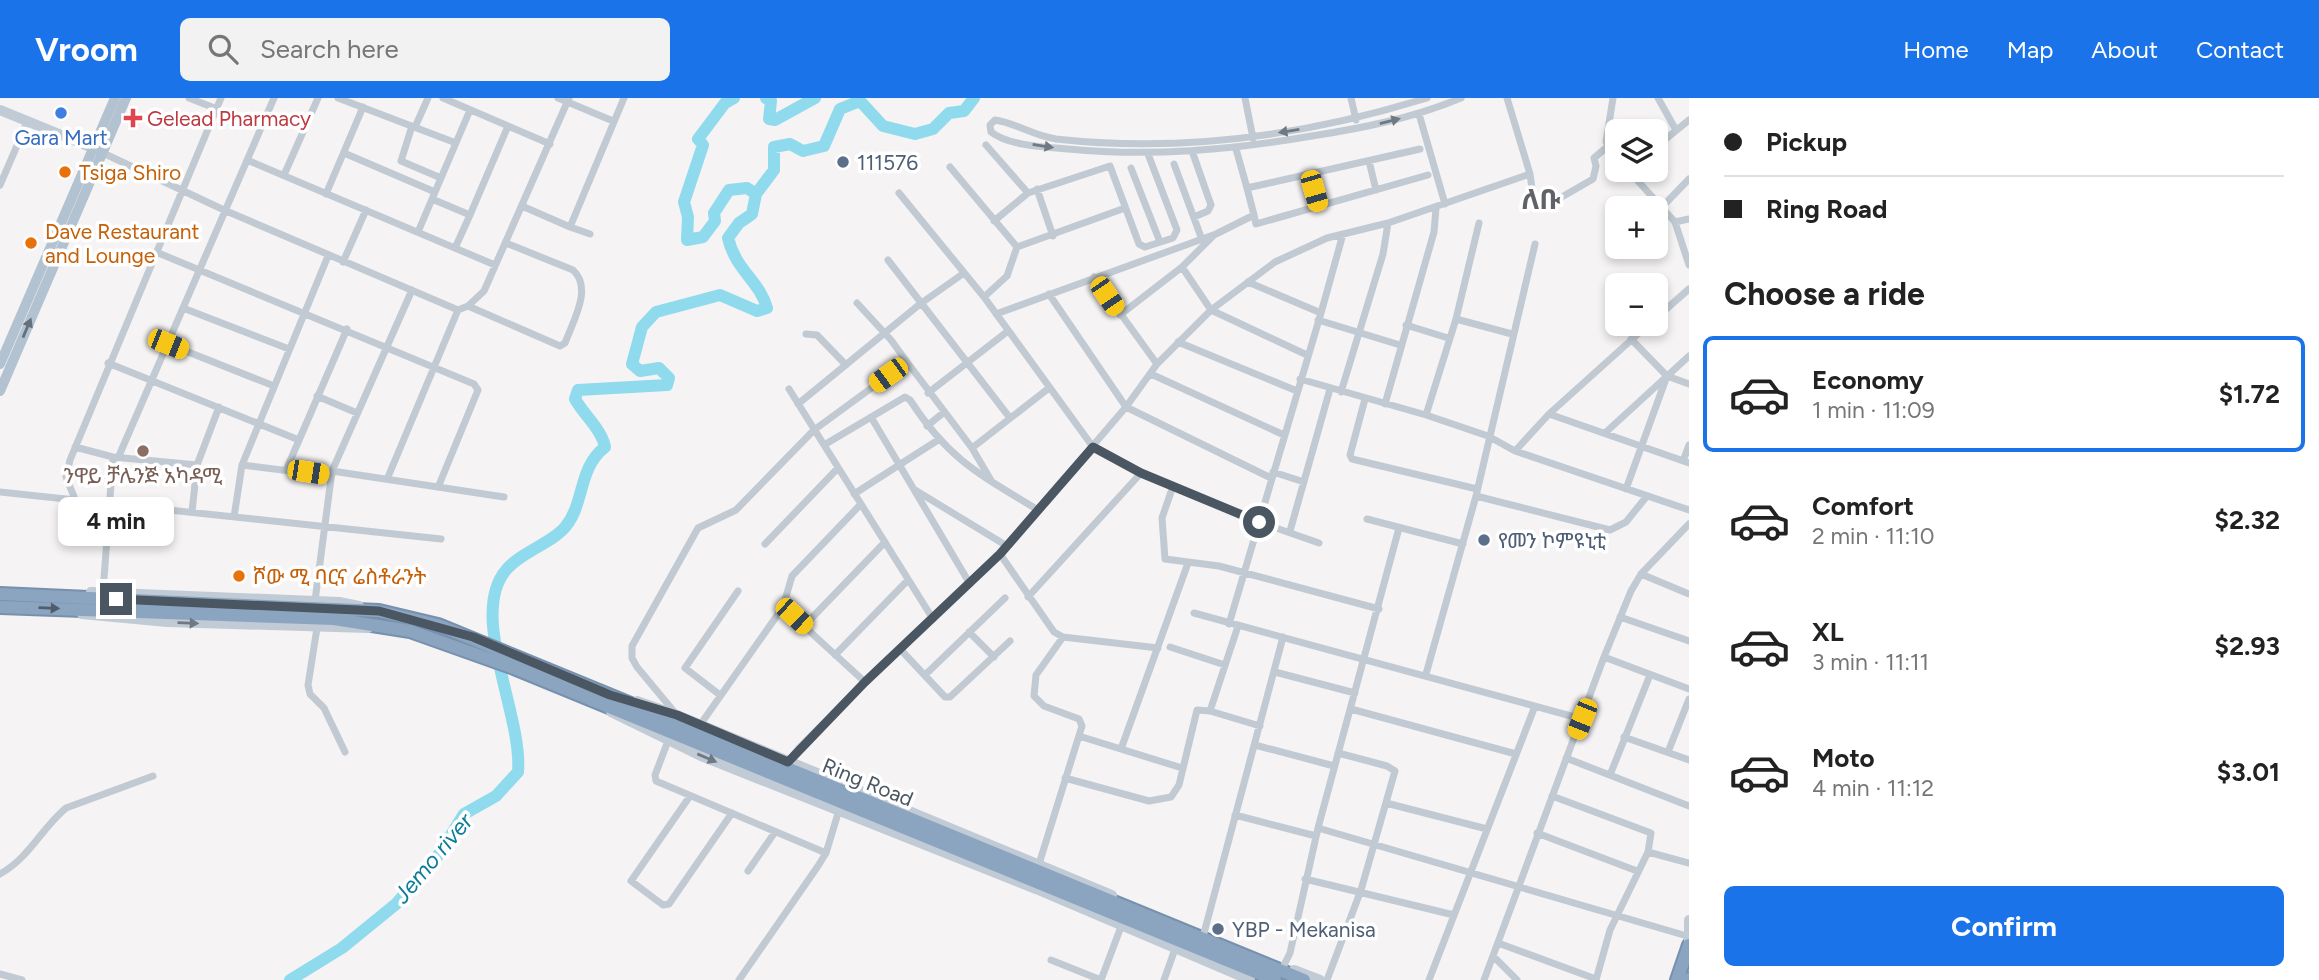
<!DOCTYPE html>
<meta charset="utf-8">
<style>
body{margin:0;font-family:Figtree,"Noto Sans Ethiopic",sans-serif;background:#f2f2f2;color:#222;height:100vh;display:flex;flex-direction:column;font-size:26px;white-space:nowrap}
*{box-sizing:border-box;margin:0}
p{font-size:23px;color:#767676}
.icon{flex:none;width:38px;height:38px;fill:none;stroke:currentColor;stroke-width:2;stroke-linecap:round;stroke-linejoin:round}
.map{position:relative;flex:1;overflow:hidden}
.sheet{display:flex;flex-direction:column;background:#fff;width:630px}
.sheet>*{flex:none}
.guide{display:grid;align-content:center;height:154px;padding:0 35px;background:#fff}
.fabs{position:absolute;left:1605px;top:21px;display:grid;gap:14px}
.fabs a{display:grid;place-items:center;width:63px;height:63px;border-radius:10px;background:#fff;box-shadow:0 4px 10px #0003;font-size:35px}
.end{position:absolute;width:32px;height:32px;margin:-16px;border:9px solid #4a5661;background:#fff;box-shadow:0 0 0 4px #fff}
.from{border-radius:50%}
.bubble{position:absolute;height:49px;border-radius:10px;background:#fff;box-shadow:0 4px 10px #0003;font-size:23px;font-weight:700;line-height:49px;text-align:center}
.car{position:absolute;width:21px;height:42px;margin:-21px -10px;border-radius:9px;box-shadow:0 0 5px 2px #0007;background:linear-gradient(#f5c518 24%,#345 0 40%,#f5c518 0 76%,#345 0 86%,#f5c518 0)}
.guide b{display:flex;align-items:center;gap:24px;height:66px;font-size:26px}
.guide b+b{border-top:2px solid #e0e0e0}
.guide i{width:18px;height:18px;background:#222}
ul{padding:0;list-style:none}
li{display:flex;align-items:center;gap:21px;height:116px;margin:0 14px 10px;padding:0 21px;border:4px solid transparent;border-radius:10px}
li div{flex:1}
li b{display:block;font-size:26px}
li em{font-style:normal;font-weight:700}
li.active{border-color:#1a73e8}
li>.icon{width:63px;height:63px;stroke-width:1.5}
h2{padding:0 35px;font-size:32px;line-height:84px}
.primary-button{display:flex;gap:14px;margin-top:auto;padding:14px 35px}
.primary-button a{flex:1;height:80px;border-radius:10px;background:#1a73e8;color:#fff;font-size:28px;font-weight:700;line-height:80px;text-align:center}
header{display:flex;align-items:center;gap:42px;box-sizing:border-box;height:98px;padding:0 35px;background:#1a73e8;color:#fff}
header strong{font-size:33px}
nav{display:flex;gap:38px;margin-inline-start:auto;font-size:24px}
.search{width:490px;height:63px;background:#f2f2f2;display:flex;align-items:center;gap:18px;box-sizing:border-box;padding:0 24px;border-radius:10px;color:#767676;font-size:26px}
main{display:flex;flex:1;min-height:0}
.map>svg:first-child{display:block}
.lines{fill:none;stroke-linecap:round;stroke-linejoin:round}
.river{stroke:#90daee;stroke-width:12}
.highway-casing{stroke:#7690ad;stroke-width:16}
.street{stroke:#c1cad2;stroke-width:7}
.secondary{stroke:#c1cbd6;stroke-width:10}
.primary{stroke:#b3c2d1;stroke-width:10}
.highway{stroke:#8ba5c1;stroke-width:12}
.oneway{fill:#6e7983}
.oneway2{fill:#64717d}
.oneway3{fill:#505e6b}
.oneway4{fill:#6e7984}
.route{stroke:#4a5661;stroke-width:9}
.shop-dot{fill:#3f7fe0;stroke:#fff;stroke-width:2.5}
.health-dot{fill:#e0444e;stroke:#fff;stroke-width:2.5}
.service-dot{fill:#5c6f8a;stroke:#fff;stroke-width:2.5}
.food-dot{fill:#e8710a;stroke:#fff;stroke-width:2.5}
.education-dot{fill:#8d6e63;stroke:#fff;stroke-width:2.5}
.labels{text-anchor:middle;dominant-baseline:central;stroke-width:7;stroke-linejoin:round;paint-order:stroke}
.health-label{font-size:21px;fill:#be3a42;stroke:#fff;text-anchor:start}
.shop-label{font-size:21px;fill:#366cbe;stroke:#fff}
.service-label{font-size:21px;fill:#4e5e75;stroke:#fff;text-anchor:start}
.food-label{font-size:21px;fill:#c56008;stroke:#fff;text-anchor:start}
.education-label{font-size:21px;fill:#785e54;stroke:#fff}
.street-label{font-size:21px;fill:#4a5661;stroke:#fff}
.water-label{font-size:23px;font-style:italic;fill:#0c7c9b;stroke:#fff}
.district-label{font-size:28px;font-weight:bold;fill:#5f6368;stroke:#fff}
</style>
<header>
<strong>Vroom</strong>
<div class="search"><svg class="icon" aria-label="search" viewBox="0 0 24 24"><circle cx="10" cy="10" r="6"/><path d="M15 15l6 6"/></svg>Search here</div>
<nav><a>Home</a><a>Map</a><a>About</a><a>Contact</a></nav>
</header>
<main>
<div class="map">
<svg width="1689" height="882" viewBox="0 0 1689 882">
<rect width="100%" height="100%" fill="#f5f3f3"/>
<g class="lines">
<path class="river" d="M734 0 725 5 698 41 703 47 684 104 688 119 687 142 703 139 715 123 714 115 729 92 747 90 756 96
M766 0 771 3 769 21 775 22 815 0
M290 882 342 850 396 806 440 755 464 716 496 698 518 674C523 617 468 517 506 472 521 454 554 444 566 428 585 404 578 370 605 349 602 332 584 317 575 301L578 292 667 287 669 280 659 270 640 273 632 266 642 229 656 214 720 197 757 213 767 210C759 182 736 173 728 140L739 125 752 116 756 96 774 72V49L790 46 803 53 824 48 840 11 860 3 883 28 915 36 933 31 949 15 964 13 974 0"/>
<defs>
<path id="highway" d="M0 496 379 513 438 527 1304 882
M0 509 334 521 410 533 514 570 1275 882
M1677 882 1689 847
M1689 882V881"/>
</defs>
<use href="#highway" class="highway-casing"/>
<path class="street" d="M189 0 217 11
M338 0 456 45
M443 0 550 46
M558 0 613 23
M1245 0 1253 40
M1351 0 1356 22
M1427 0C1308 37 1181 55 1056 41 1034 38 1016 25 995 22L990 27 991 34C1009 48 1045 49 1068 51 1151 59 1230 52 1312 38 1363 30 1413 20 1461 0
M1613 0 1606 44 1617 60
M1658 0 1676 32
M1419 16 1445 106
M412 28 401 63 441 80
M415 29 428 0
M986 47 1028 95
M1656 49 1689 22
M1236 51 1247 90
M1192 53 1211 107 1208 113 1194 119
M103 55 224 112 458 212 468 208 484 193 569 0
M344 55 435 94
M247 62 495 167
M1369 63 1376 92
M1174 66 1201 139
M950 69 1017 149 1125 110
M1131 70 1160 144
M1628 72 1675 124 1689 167
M1530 76 1534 105 1548 107 1593 81 1596 68 1594 60 1607 49
M284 77 318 0
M1309 77 1318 108
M0 87 28 22
M1037 91 1053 138
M899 95 984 199 1093 349 1141 375 1259 424 1319 445
M326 96 363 9
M432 101 470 117 508 28
M522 108 570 129 624 0
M1663 108 1689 81
M1254 117 1247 90 1420 51
M994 123 1028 95 1110 68 1139 146 1145 149 1173 140 1177 132 1148 56
M1675 124 1689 121
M570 129 590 136
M418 134 470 12
M455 150 470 117
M156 154 474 286 478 292 439 387
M888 162 1010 320
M343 164 366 112
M1182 169 1214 137
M1094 179 1157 266
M1049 196 1126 309 1271 380
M984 199 1007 178 1017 149
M857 205 891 242 907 264
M468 208 560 248 565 245C573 223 593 190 573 172L506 145
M183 210 289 251
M1321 215 1343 136
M996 216 1216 136 1254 117 1256 126 1428 77
M1120 217 1182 169 1211 212 1307 257
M1656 220 1689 191
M1456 221 1512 236
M1318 222 1400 247
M1406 227 1448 240
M806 236 817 237 846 267
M1631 241 1667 278 1689 286
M1178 244 1297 293
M168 246 274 288
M108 265 299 342
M1151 276 1284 337
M1300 281 1426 317 1488 338 1515 353 1689 412
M789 291 933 521
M1341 294 1383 156 1388 125
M928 295 1008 233
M317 298 357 315
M1365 301 1350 357 1352 361 1477 391
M798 306 920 206 964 175
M1385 306 1434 134 1436 110
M1549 316 1689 365
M1426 317 1456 221 1479 125
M871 319 970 486
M927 328 943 315
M1605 335 1689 258
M824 347 905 299 910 302C949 362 979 376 1038 412
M75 349 113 359 197 367
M972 350 1049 290
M1515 353 1549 316 1649 226
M118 360 274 0
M1683 363 1689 347
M242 367 330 378
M287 370 347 231
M332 373 504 399
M1273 374 1304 384
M388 379 458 212
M1173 388 1162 420 1165 461 1219 468 1379 511
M1626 391 1667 278
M915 392 1007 448
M0 394 441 441
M854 396 938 342
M1476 398 1610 432 1626 424 1647 398
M75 401 66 379 70 362 221 0
M192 414 197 367 219 309
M234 419 242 367 328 158
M1367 421 1463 446
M1290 433 1330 291
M765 446 838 370
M1000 456 1054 534 1063 539 1158 550
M1641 476 1689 496
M103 494 113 359
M1028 499 1141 375
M315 503 332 373 412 192
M783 509 865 584
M1194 515 1582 621
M1620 519 1689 543
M1229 526 1321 215 1248 184
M804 528 885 444
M317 530 308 587 310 596 324 610 345 654
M969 534 994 559
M1170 549 1225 567
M901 552 945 599H950L1010 543
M835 557 908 482
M1604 559 1689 591
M1275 574 1355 595
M1426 576 1476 398 1535 146
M925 577 1005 500
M720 597 685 570 738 493
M1351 611 1516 656
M1210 613 1238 528
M676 616 637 569 632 560V548L698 430 736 412 814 332 907 264 972 350 992 384
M700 627 783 509 792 478 861 406
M1079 638 1182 670
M1624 639 1689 662
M668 643 655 677 656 683 826 755
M1255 647 1334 668
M1121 651 1188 465
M1668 654 1689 601
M1566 660 1689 708
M786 667 798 651 865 584 1000 456 1126 309 1157 266 1211 212 1275 164 1327 140 1388 125 1530 76 1507 0
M1610 677 1650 577
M1065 680 1149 703 1171 699 1179 687 1197 612 1210 613 1260 628
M690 698 631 783 663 807 669 806 732 715
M1552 698 1651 735 1648 754 1610 832 1596 882
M1386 705 1487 731
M1235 717 1316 738
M1318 730 1687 838
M1537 735 1637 773
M1648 754 1689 765
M1039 766 1082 628 1079 621 1044 608 1034 598 1036 577 1063 539
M748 773 775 734
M0 776C29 760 41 731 66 710L153 678
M1305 781 1454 817
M1204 835 1283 539
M1498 845 1596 881
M1493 858 1517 882
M1051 862 1101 882
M1284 867 1290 855 1318 730 1399 430
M0 876 22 882
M739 882 818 768 826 755 839 712
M1101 882 1122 826
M1164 882 1175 851
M1327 882 1361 792 1395 673 1387 668 1338 655
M1429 882 1535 608
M1484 882 1604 559 1631 493 1641 476 1689 426"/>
<path class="secondary" d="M0 12 100 53
M91 494 339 504 359 508
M82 516 167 524 368 530
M637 603 677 617 1112 797
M611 614 701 658 1036 791 1250 882
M1689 822V842
M1294 872 1320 882"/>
<path class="primary" d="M0 266 115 0
M0 293 126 0"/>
<use href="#highway" class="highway"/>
</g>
<defs><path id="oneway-solid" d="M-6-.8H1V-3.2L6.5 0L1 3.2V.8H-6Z" transform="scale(1.75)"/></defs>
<g class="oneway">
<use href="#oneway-solid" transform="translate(1390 23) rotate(-14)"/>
<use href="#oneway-solid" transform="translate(1289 33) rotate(171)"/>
<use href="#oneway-solid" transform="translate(1043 48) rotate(9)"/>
</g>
<use class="oneway2" href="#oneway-solid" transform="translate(27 230) rotate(-67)"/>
<use class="oneway3" href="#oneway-solid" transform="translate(49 510) rotate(2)"/>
<g class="oneway4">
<use href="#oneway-solid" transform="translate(188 525) rotate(2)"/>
<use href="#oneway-solid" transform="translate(707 660) rotate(23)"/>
</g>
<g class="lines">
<path class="route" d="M116 501 379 513 473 539 610 597 677 617 788 664 865 584 1000 456 1093 349 1141 375 1259 424"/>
</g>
<circle class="shop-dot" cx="61" cy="15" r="7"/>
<path class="health-dot" d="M129.5 9.5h7v7h7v7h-7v7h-7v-7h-7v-7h7z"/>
<g class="service-dot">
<circle cx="843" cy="64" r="7"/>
<circle cx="1484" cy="442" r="7"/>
<circle cx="1218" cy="831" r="7"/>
</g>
<g class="food-dot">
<circle cx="65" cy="74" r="7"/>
<circle cx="31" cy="145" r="7"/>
<circle cx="239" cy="478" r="7"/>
</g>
<circle class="education-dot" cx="143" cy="353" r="7"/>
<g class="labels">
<g class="health-label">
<text x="147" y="20">Gelead Pharmacy</text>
</g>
<g class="shop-label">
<text x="61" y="39">Gara Mart</text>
</g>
<g class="service-label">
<text x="857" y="64">111576</text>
<text x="1498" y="442">የመን ኮምዩኒቲ</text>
<text x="1232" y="831">YBP - Mekanisa</text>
</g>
<g class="food-label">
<text x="79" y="74">Tsiga Shiro</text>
<text x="45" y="133">Dave Restaurant<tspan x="45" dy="24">and Lounge</tspan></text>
<text x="253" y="478">ሾው ሚ ባርና ሬስቶራንት</text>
</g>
<g class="education-label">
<text x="143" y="377">ንዋይ ቻሌንጅ አካዳሚ</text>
</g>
<g class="street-label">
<text transform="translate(868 684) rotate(22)">Ring Road</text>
</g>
<g class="water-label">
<text transform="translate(433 760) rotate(-50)">Jemo river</text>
</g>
<g class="district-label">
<text x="1541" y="101">ለቡ</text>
</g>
</g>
</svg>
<div class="fabs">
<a><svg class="icon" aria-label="layers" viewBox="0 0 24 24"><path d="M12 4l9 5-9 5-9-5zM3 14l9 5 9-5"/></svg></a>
<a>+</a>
<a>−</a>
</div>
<i class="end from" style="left:1259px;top:424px"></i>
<i class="end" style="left:116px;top:501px"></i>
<div class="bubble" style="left:58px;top:399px;width:116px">4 min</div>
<i class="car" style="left:1314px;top:93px;rotate:164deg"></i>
<i class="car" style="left:1107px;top:198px;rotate:146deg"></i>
<i class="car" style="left:168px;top:246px;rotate:112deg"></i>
<i class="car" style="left:888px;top:277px;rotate:234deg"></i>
<i class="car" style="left:308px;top:374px;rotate:99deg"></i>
<i class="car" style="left:794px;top:518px;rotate:133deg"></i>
<i class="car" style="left:1582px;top:621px;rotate:202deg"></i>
</div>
<section class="sheet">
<div class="guide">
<b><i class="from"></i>Pickup</b>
<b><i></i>Ring Road</b>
</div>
<h2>Choose a ride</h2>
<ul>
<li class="active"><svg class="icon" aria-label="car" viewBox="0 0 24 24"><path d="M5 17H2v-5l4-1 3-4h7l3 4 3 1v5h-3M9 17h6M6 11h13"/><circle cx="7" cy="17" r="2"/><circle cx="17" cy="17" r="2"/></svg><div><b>Economy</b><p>1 min · 11:09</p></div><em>$1.72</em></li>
<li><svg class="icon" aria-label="car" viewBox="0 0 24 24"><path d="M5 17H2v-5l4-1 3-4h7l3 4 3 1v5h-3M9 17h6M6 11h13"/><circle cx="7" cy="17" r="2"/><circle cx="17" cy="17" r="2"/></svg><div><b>Comfort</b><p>2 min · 11:10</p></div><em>$2.32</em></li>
<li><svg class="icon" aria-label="car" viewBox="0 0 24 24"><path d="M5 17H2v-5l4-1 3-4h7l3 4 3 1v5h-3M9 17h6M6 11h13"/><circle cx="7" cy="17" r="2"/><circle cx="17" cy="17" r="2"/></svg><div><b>XL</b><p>3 min · 11:11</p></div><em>$2.93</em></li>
<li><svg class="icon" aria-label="car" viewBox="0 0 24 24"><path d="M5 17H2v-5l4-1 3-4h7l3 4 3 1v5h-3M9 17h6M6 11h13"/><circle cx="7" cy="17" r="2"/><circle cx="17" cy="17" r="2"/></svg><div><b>Moto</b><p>4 min · 11:12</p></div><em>$3.01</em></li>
</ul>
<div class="primary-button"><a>Confirm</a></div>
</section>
</main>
